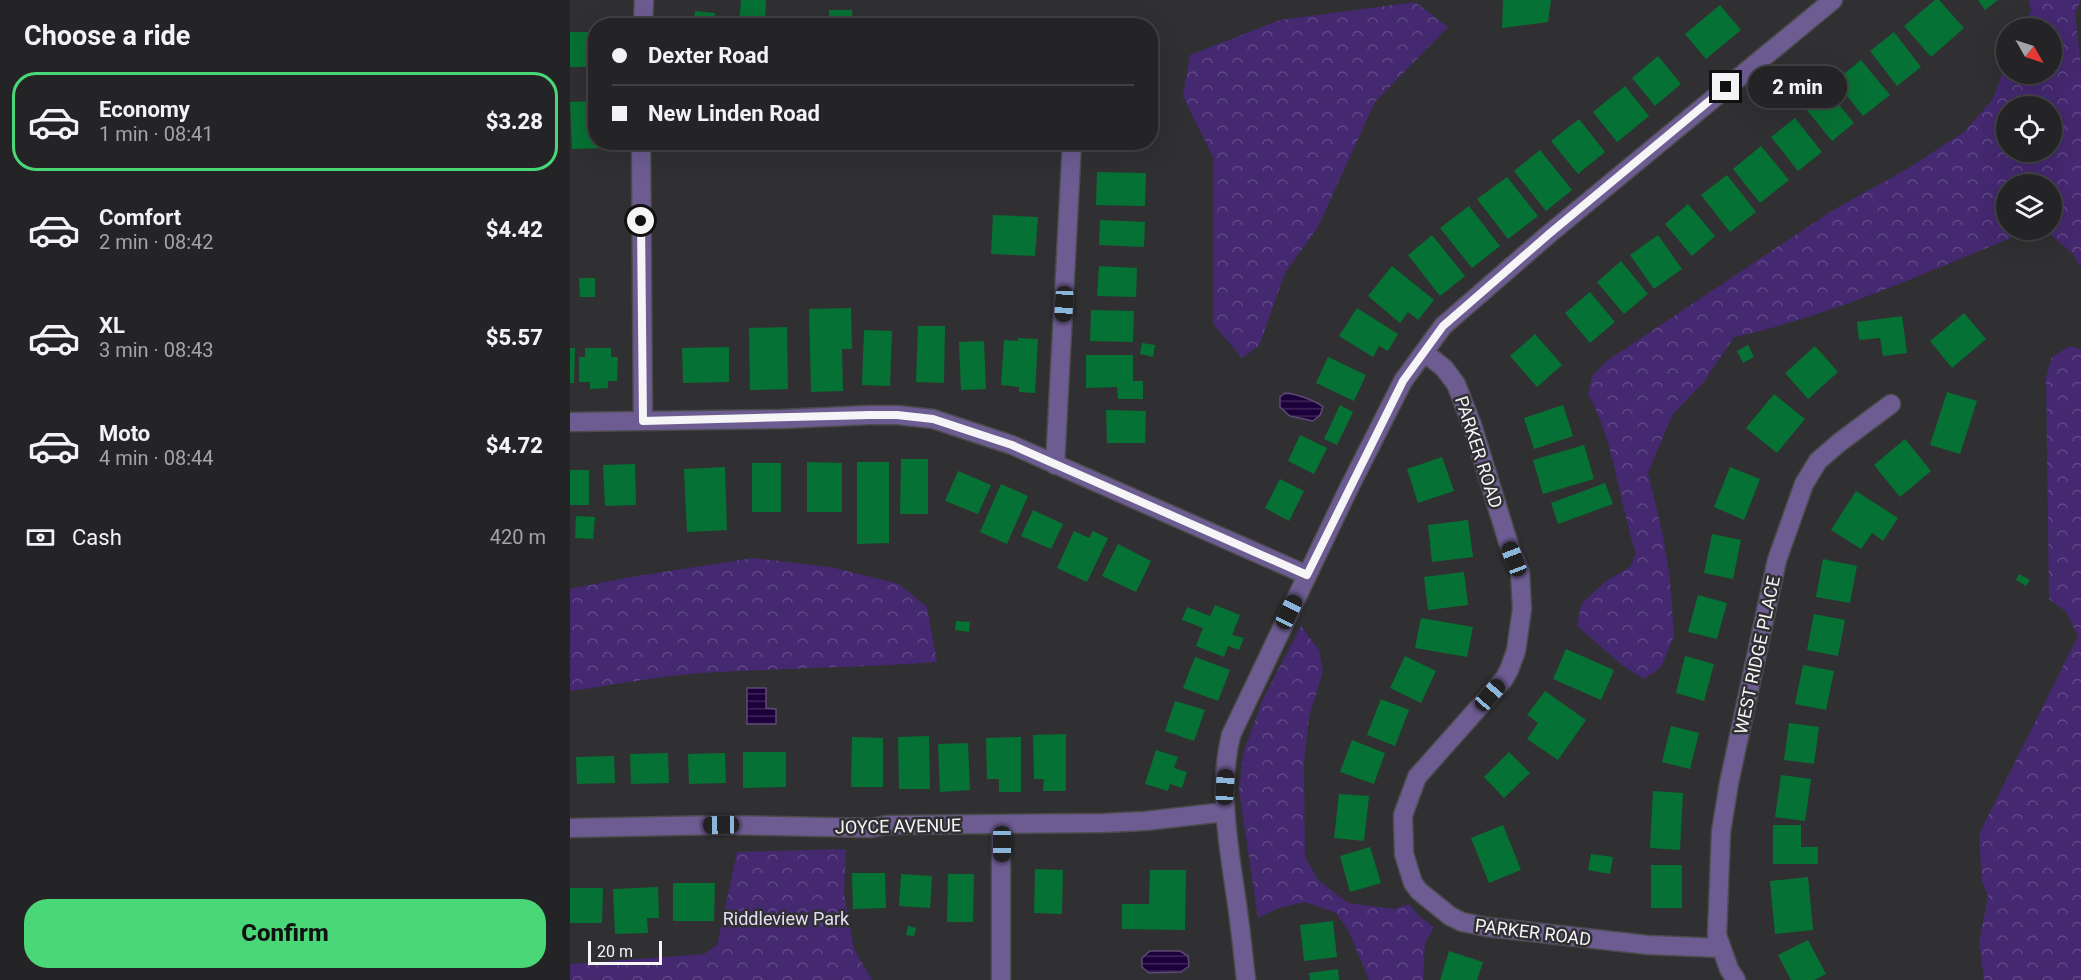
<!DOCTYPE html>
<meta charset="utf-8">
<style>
body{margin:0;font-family:Roboto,sans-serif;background:#2c2c2e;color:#f1f3f6;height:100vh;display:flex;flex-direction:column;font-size:22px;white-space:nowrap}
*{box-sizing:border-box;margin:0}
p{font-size:20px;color:#a3a4a7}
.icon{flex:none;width:33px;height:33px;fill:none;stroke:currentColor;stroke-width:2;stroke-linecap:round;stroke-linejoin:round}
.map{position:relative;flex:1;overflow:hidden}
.panel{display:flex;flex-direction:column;background:#242426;width:570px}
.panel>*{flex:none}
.guide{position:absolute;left:18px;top:18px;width:570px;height:132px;border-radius:24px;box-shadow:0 6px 24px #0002,0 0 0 2px #414143;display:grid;align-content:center;height:132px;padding:0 24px;background:#242426}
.needle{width:39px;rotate:129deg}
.buttons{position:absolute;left:1426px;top:18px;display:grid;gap:12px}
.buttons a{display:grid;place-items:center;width:66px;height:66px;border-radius:50%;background:#242426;box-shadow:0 6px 24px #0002,0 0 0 2px #414143;font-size:30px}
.scale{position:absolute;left:18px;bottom:15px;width:74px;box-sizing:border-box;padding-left:6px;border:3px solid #f5f4f6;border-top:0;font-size:16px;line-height:21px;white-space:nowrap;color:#f5f4f6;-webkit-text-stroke:4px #303032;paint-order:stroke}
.end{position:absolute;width:27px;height:27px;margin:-14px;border:8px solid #f5f4f6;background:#111;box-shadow:0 0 0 3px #111}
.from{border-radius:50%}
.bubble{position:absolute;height:42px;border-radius:21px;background:#242426;box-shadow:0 6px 24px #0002,0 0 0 2px #414143;font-size:20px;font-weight:800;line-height:42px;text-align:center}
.car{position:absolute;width:18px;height:36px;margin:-18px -9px;border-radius:8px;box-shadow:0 0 4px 2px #0007;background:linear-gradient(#222 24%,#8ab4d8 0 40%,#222 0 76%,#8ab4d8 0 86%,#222 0)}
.guide b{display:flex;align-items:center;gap:21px;height:57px;font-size:22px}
.guide b+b{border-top:2px solid #414143}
.guide i{width:15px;height:15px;background:#f1f3f6}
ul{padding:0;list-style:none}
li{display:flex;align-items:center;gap:18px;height:99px;margin:0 12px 9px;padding:0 12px;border:3px solid transparent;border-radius:24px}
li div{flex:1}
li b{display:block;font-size:22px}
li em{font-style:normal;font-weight:800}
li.selected{border-color:#4ad778}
li>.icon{width:54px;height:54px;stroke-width:1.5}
h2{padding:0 24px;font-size:27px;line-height:72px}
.pay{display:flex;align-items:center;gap:15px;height:66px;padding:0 24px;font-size:22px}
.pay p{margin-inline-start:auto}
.cta{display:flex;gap:12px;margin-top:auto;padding:12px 24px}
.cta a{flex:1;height:69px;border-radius:24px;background:#4ad778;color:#111;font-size:24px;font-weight:800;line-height:69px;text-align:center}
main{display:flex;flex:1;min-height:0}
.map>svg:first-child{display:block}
.forest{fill:url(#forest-crowns);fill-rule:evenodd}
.water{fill:url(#water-rules);stroke:#5d4973;stroke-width:1.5}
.building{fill:#067134}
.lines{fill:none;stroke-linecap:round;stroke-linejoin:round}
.street-casing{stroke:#4c4b4d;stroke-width:21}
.street{stroke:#6d5c92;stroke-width:18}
.route{stroke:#f5f4f6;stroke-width:8}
.labels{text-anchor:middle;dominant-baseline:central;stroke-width:5;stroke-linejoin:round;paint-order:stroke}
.street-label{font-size:18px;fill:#f5f4f6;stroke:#303032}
.park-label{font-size:18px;fill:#e3ddf4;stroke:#303032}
</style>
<main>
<section class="panel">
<h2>Choose a ride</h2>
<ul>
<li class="selected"><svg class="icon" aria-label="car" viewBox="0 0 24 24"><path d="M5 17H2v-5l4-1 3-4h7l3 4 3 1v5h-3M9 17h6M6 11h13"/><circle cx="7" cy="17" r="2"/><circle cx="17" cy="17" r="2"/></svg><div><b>Economy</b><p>1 min · 08:41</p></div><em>$3.28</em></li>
<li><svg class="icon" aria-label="car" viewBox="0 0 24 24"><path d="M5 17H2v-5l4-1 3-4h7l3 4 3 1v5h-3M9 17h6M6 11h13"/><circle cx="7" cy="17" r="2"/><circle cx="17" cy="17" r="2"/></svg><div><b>Comfort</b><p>2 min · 08:42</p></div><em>$4.42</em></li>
<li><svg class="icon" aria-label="car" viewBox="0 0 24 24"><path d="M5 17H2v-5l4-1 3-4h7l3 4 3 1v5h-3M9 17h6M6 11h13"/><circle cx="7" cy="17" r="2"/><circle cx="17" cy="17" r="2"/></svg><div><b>XL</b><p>3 min · 08:43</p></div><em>$5.57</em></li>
<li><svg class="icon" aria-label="car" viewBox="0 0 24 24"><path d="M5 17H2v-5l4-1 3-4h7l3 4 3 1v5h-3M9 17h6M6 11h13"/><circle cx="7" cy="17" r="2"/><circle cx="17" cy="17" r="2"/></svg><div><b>Moto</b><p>4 min · 08:44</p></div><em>$4.72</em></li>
</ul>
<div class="pay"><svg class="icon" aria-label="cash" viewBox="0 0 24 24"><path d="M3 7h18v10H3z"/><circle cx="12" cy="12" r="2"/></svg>Cash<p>420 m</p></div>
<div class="cta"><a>Confirm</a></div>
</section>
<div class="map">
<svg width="1511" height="980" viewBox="0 0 1511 980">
<defs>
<pattern id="forest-crowns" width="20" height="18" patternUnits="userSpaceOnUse" patternTransform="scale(1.5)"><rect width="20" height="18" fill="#442870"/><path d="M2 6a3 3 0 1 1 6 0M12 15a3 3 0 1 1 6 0" fill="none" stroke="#604885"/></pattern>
<pattern id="water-rules" width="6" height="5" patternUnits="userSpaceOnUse" patternTransform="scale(1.5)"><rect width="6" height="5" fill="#1c003b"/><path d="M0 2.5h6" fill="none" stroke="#3e2658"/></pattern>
</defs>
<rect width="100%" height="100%" fill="#303032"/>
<path class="forest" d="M1459 0H1511L1505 13 1511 66V267L1502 253 1475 230H1482V184H1437V230H1461C1362 269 1269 314 1164 337L1133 383 1102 415 1078 473 1093 536 1100 579 1104 636 1091 667 1074 679 1053 666 1007 626 1011 604 1036 581 1060 567 1066 554C1049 501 1045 443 1018 394L1022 376 1038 360 1263 210 1337 169 1395 131 1423 99 1437 60V74H1482V28H1452L1461 11ZM1482 106V152H1437V106Z
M845 2 878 27 805 102 748 227 715 273 689 346 672 358 643 324V157L613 96 620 55 710 20Z
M1500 346 1511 349V980H1414L1409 942 1418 896 1412 882 1409 834 1508 636 1496 612 1479 599 1476 377 1482 357Z
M183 558 260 567 329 584 357 607 367 662C289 668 210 668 132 673 88 676 44 685 0 691V589L55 578Z
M731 626 749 650 753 671 739 717 734 763 735 857 749 881 778 903 824 909 839 904 850 917 864 927 855 943 853 980H799L778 930 766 913 735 902 709 908 688 918 669 790 673 754 692 701Z
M276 849 274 894 284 949 302 980H0V964L134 954 147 945 167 852Z"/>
<path class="water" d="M715 393C724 393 747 401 753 407L750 415 743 421 720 416 710 407V397Z
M177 688H196V708L206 709V724H177Z
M580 951H610L618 956 619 966 611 972 579 973 572 967V958Z"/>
<path class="building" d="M171 0H196L195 26H169Z
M933 0H981L978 22 932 28Z
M1365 0H1369L1394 28 1361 57 1334 26Z
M1408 0H1428L1415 10Z
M1150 5 1171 30 1136 59 1115 34Z
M259 10H282L283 26H259Z
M125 11 145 13 144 26H123Z
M0 32H26V67H0Z
M1324 32 1351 67 1327 86 1300 51Z
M1088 56 1111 84 1085 106 1062 78Z
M1291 60 1320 95 1293 116 1265 81Z
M580 85H587V95H580Z
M1055 86 1079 116 1047 142 1023 112Z
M1257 90 1284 123 1262 141 1235 108Z
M26 101V142H35V148L2 149 0 102Z
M1225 118 1252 152 1228 171 1201 137Z
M1009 119 1035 152 1008 174 981 141Z
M1191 146 1219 180 1190 203 1163 169Z
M970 150 1002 190 976 211 944 171Z
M527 172 576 173 575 206 526 205Z
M1157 175 1186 212 1160 232 1131 195Z
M937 177 968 216 938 239 907 199Z
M1118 204 1145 236 1122 256 1095 224Z
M899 206 930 246 902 268 870 228Z
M423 215 468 217 465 256 421 254Z
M530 220 575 222 574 247 529 245Z
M862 235 895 276 870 296 838 255Z
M1088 235 1112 269 1084 289 1060 255Z
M1051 261 1078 294 1054 314 1027 282Z
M529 266 567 268 566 297 527 296Z
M822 266 864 300 848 320 838 312 830 323 798 296Z
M9 278H25V297H10Z
M1020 292 1045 322 1020 343 995 313Z
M281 308 282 349H272L273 391 241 392 239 309Z
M787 308 828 334 818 351 809 346 803 357 769 336Z
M521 310 564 311 563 342 520 341Z
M1394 313 1416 339 1382 368 1360 341Z
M1332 316 1337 353 1313 356 1310 338 1289 340 1287 322Z
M348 326H375L374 383 346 382Z
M217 327 218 389 180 390 179 328Z
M294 330 322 331 320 386 292 385Z
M965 334 992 365 967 387 940 356Z
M448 338 468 339 465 393 449 392V387L431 385 434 340 448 341Z
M414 341 416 389 391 390 389 342Z
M572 343 585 345 583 357 570 354Z
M1178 345 1184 357 1173 363 1167 351Z
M1245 346 1268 372 1238 399 1215 373Z
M159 347V382L113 383 112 348Z
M0 348H5L4 383H0Z
M15 348H41V357H48L47 381H38V388L20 389V382H9V357H15Z
M516 355H563V381H573V399H548L547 387 516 388Z
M758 357 796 375 784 401 746 383Z
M1377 392 1407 401 1390 454 1360 445Z
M1204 394 1235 419 1207 453 1176 428Z
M770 405 783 412 767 445 754 439Z
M993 405 1003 436 964 449 954 418Z
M536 410 576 411 575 443H537Z
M730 435 757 448 744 474 718 461Z
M1335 439 1361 471 1330 497 1304 465Z
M1014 445 1024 479 973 494 963 460Z
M872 457 884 491 848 503 837 469Z
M331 459H358V514H330Z
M237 462 272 463V512H237Z
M287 462H319V543L287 544Z
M182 463H211V512H182Z
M65 464 66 505 35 506 33 465Z
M155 467 157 530 117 532 114 469Z
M1160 467 1190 479 1174 520 1144 507Z
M0 470H19V505H0Z
M388 471 421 485 408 514 375 501Z
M710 479 734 491 719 521 695 508Z
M1035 483 1043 504 988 524 981 503Z
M431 484 458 496 437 544 410 532Z
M1286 491 1328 518 1313 541 1302 533 1291 549 1261 530Z
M463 510 493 524 481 549 451 536Z
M6 516 25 517 23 539 5 538Z
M898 520 903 557 862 562 858 525Z
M504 531 519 538 523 531 538 538 517 582 487 568Z
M1142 534 1171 540 1163 579 1134 573Z
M548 544 581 561 566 592 532 576Z
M1253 559 1287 566 1280 603 1246 597Z
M894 572 898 605 858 610 854 577Z
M1449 574 1460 580 1456 586 1446 580Z
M1128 595 1157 603 1147 639 1118 632Z
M645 605 670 615 662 635 674 638 669 650 658 646 654 657 626 646 633 628 612 620 617 607 640 616Z
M1244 614 1275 620 1268 656 1237 650Z
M851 618 903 627 897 657 845 648Z
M386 621 400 622 399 632 385 630Z
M996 649 1044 670 1031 700 983 679Z
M835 656 866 671 851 703 820 688Z
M1115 656 1144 664 1134 701 1106 693Z
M625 657 660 670 648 701 613 688Z
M1233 665 1264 671 1256 710 1225 704Z
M975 691 1016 720 988 760 957 739 968 723 957 715Z
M811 699 839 710 825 746 797 735Z
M605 701 635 710 624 741 595 731Z
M1219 723 1249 727 1244 764 1214 760Z
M1101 726 1129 733 1120 769 1092 762Z
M496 734V791H473L474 779H464L463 735Z
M359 736 360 789H329L328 737Z
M282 737 313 738V787H281Z
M451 737V792H429V779H417L416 738Z
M782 740 815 753 804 784 770 772Z
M398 743 400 790 370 792 368 744Z
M586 750 608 757 604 768 617 772 612 788 600 784 598 791 575 784Z
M173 752H216V787L173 788Z
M939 752 960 773 934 798 914 777Z
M98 753 99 783 61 784 60 754Z
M155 753 156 783 119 784 118 754Z
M44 756 45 783 7 784 6 757Z
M1211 775 1241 779 1235 821 1205 817Z
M1083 791 1113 793 1110 850 1080 848Z
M769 794 799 796 794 841 764 838Z
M933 825 951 870 919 883 901 838Z
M1203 825H1231V847H1248V864H1203Z
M800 847 811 883 780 892 770 856Z
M1021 854 1043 857 1040 874 1018 870Z
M1081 865H1112V908H1081Z
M465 869 493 870 492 914 464 913Z
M580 870H616L615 930 552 929V904H579Z
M282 873H315L316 908 283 909Z
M331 874 362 876 360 908 329 906Z
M378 874H404L403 922H377Z
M1238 877 1243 930 1205 934 1200 881Z
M103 883H145L144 921H103Z
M88 887 89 918H77L78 933 45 934 43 889Z
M0 888H33L32 923H0Z
M763 921 767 957 734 961 730 925Z
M338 926 346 928 344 936 336 935Z
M1238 940 1256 974 1244 980H1221L1208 955Z
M879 951 913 962 907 980H870Z
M768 969 769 980H740L739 973Z"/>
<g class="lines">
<defs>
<path id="street" d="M73 26 74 0
M71 142 73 421
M855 353 874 368 886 384 902 425 939 545 950 572 952 609 946 651 939 670 934 679 847 777 833 815 834 854 843 883 849 891 880 916 892 922 917 927 1078 945 1151 948
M0 422 212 419 300 415H327L363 419 442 445 737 575
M485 465 502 142
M0 828 151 825 301 828 317 825 534 823 575 821 655 812
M431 980V824
M676 980C673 952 670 924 666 897 658 843 648 788 661 735L777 492 833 381 873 326 979 234 1263 0
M1166 980 1159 969 1147 935 1151 832 1159 783 1207 560 1234 484 1248 461 1270 442 1321 404"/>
</defs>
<use href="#street" class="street-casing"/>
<use href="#street" class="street"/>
</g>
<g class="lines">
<path class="route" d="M71 221 73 421 300 415H327L363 419 442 445 737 575 833 381 873 326 979 234 1156 87"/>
</g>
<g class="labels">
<g class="street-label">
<text transform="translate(909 452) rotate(72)">PARKER ROAD</text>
<text transform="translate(1187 655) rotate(-78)">WEST RIDGE PLACE</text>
<text transform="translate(328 826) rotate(-1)">JOYCE AVENUE</text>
<text transform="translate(963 932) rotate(7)">PARKER ROAD</text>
</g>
<g class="park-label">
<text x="216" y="918">Riddleview Park</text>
</g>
</g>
</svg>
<div class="buttons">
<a><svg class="needle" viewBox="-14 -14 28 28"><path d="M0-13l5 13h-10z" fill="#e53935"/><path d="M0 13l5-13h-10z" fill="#a3a4a7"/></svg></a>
<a><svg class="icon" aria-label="locate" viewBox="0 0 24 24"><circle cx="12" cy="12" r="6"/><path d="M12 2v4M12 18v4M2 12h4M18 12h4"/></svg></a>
<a><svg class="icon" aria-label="layers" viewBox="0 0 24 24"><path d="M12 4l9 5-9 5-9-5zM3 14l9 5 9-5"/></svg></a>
</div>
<div class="scale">20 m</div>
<i class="end from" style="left:71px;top:221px"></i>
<i class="end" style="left:1156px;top:87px"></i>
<div class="bubble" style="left:1178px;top:66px;width:99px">2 min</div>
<i class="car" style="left:494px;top:304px;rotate:183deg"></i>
<i class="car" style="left:944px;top:559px;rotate:339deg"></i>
<i class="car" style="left:719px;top:612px;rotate:26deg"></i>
<i class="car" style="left:920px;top:695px;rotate:41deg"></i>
<i class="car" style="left:655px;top:787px;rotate:3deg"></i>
<i class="car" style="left:151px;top:825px;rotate:269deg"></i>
<i class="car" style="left:432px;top:844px;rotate:180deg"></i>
<div class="guide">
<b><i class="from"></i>Dexter Road</b>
<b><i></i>New Linden Road</b>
</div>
</div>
</main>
